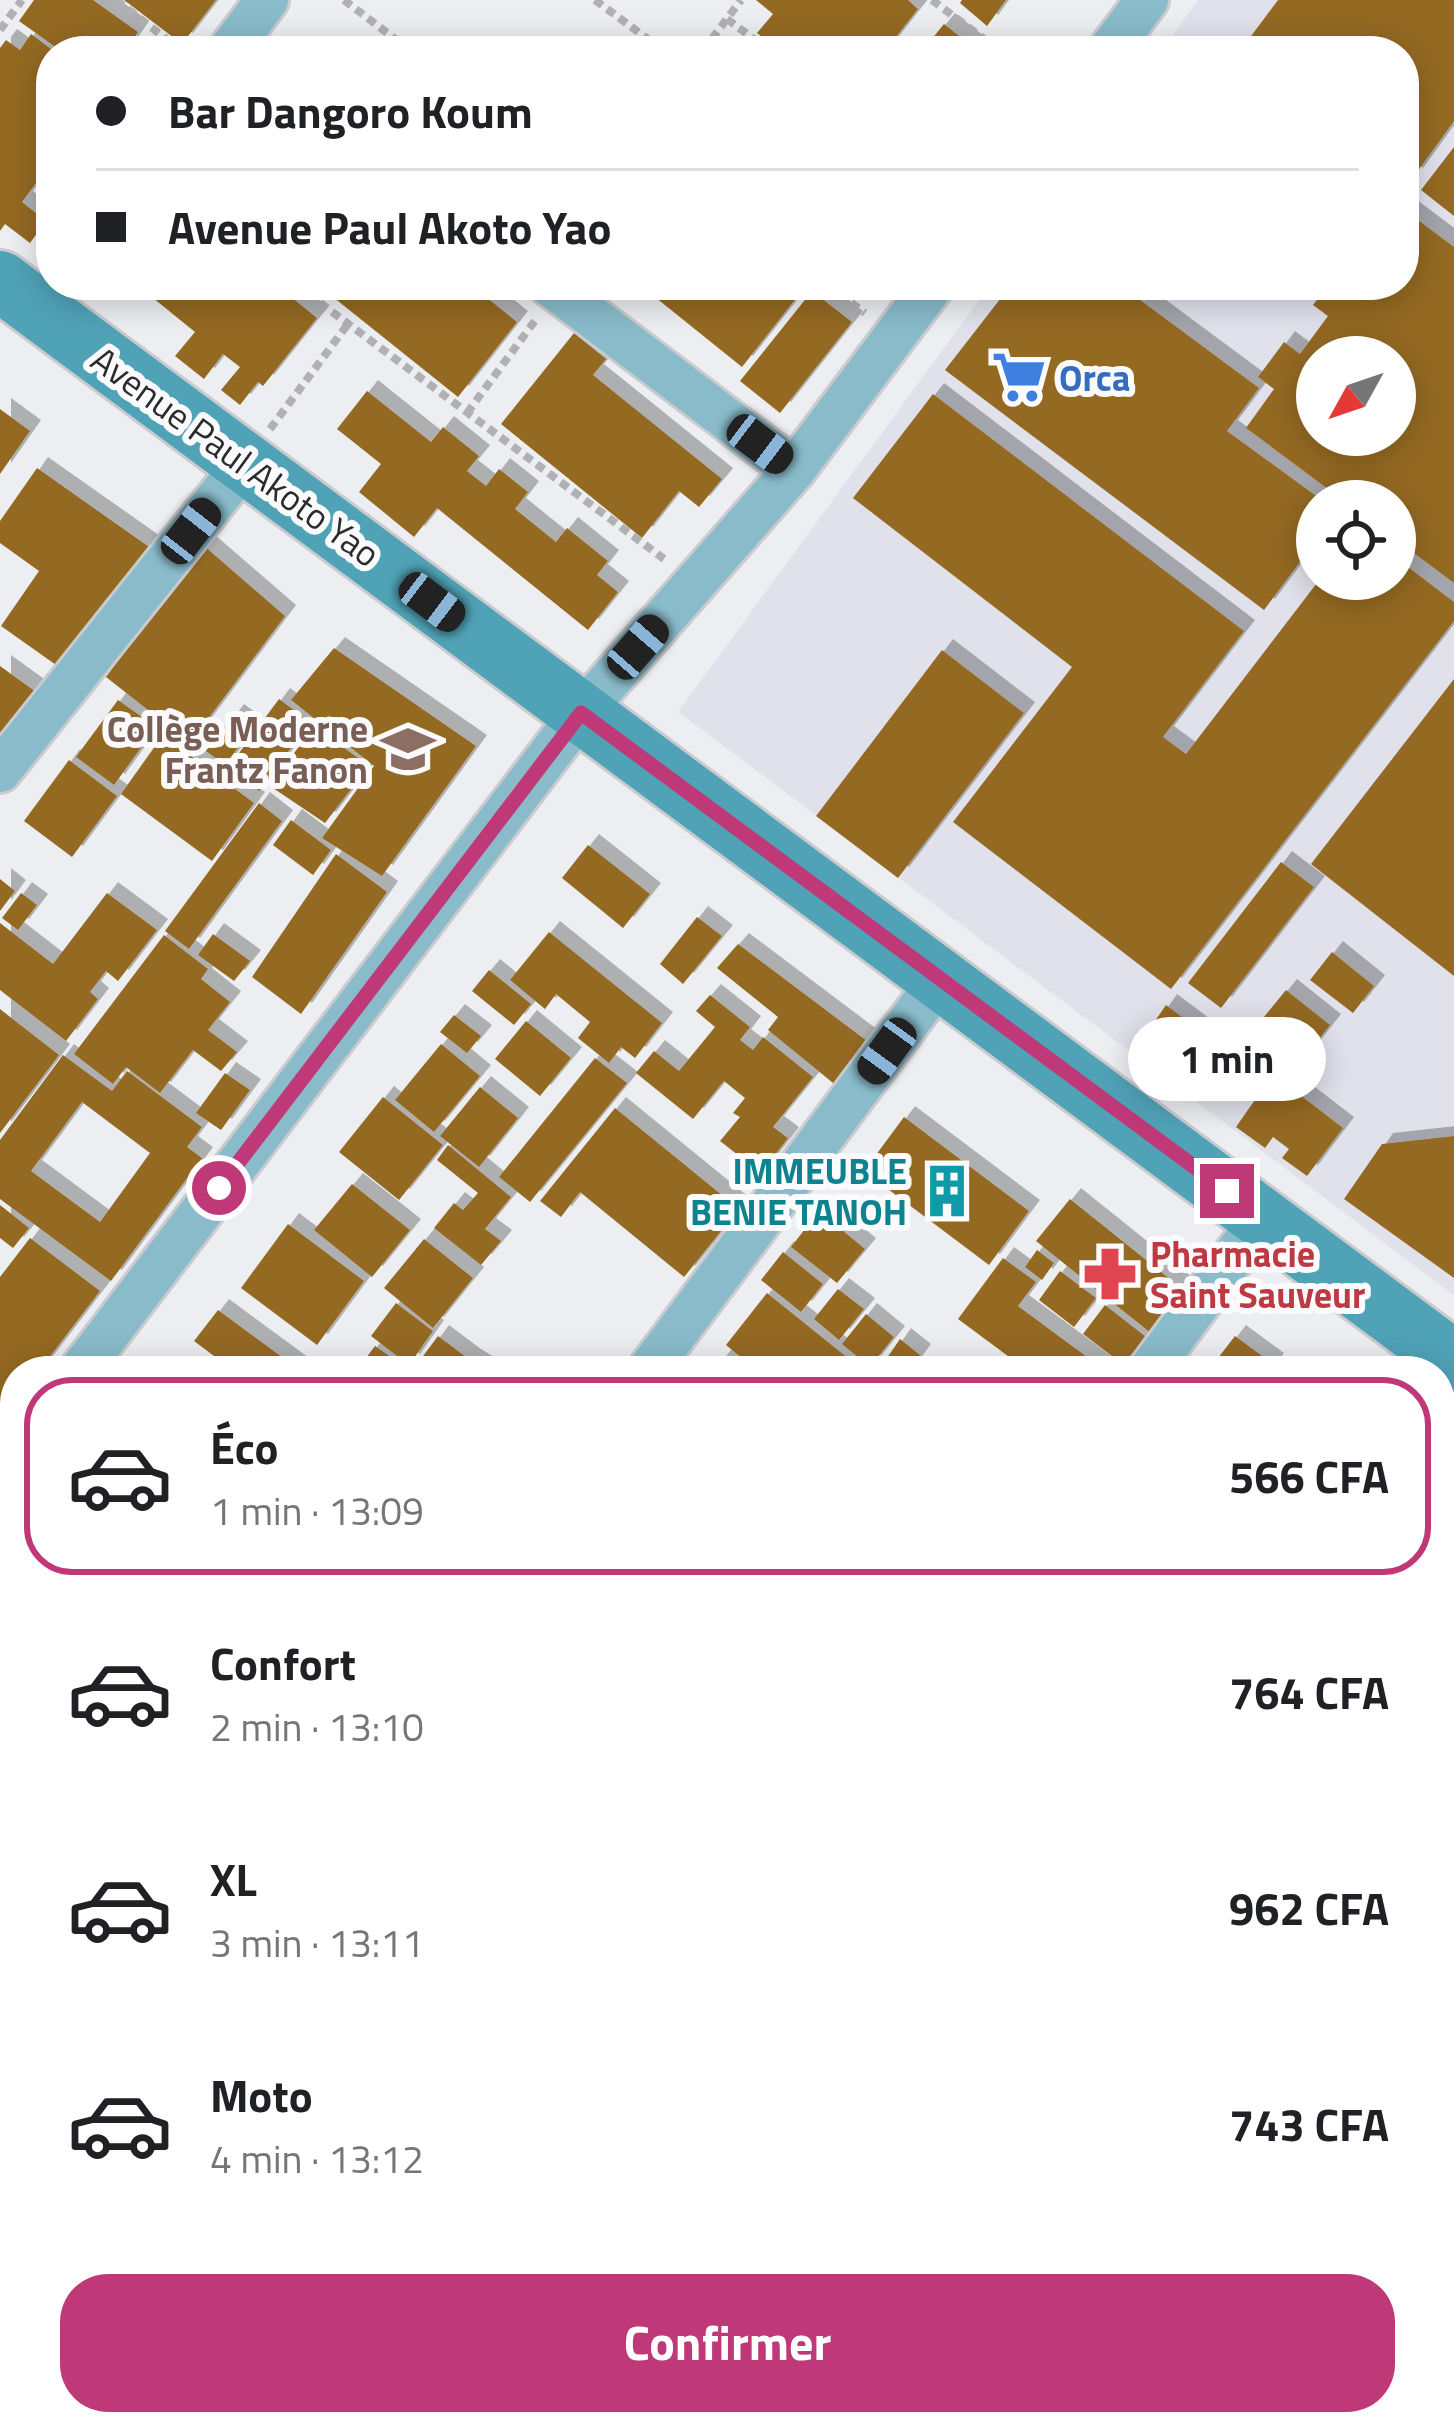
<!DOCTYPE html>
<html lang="fr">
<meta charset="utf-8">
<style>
body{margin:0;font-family:"Titillium Web",sans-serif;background:#f2f2f2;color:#202124;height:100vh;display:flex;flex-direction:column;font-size:45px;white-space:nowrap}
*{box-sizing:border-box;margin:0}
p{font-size:39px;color:#757577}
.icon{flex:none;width:66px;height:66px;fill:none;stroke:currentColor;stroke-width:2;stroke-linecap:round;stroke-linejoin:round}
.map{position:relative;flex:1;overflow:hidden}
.side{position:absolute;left:0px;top:1356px;width:1455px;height:1080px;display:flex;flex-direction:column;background:#fff;border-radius:48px 48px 0 0;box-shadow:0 6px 30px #0003}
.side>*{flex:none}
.hud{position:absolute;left:36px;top:36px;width:1383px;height:264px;border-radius:48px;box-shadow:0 6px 30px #0003;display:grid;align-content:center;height:264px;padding:0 60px;background:#fff}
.needle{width:78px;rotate:230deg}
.tools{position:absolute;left:1296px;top:336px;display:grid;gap:24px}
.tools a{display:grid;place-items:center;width:120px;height:120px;border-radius:50%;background:#fff;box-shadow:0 6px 30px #0003;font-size:60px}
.end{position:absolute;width:54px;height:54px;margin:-27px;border:15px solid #bf3878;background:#fff;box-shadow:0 0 0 6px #fff}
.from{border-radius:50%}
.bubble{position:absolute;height:84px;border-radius:42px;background:#fff;box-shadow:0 6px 30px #0003;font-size:39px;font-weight:700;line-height:84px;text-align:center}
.car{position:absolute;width:36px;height:72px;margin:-36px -18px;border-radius:15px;box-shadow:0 0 9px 3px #0007;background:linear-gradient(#222 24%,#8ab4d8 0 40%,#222 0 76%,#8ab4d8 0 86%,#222 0)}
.hud b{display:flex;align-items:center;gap:42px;height:114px;font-size:45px}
.hud b+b{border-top:3px solid #e0e0e0}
.hud i{width:30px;height:30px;background:#202124}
ul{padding:21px 0 0;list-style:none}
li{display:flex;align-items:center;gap:36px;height:198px;margin:0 24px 18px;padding:0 36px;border:6px solid transparent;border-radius:48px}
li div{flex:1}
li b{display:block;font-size:45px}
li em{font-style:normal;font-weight:700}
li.selected{border-color:#bf3878}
li>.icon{width:108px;height:108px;stroke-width:1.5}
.button{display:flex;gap:24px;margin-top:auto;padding:24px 60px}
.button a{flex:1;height:138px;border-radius:48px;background:#bf3878;color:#fff;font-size:48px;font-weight:700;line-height:138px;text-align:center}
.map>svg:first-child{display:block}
.built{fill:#e0e1eb;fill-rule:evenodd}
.green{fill:#9fd68b}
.building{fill:#946923;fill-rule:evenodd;filter:url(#shadow)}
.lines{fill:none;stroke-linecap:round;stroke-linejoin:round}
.lane-casing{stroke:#cacbce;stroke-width:27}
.street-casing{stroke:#cacbce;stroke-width:48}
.secondary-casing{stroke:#cacbce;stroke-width:66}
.path{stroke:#b1b1b4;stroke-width:8;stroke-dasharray:9 6;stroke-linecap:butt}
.lane{stroke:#89bbca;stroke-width:21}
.street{stroke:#89bbca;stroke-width:42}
.secondary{stroke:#50a2b7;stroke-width:60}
.route{stroke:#bf3878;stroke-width:15}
.labels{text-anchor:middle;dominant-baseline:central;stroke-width:12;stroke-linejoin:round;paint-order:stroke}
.shop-label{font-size:36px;font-weight:bold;fill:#366cbe;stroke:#fbfbfe;text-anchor:start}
.street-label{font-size:36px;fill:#2b2b2c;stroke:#fbfbfe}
.education-label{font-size:36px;font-weight:bold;fill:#785e54;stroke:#fbfbfe;text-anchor:end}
.culture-label{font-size:36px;font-weight:bold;fill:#0d838f;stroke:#fbfbfe;text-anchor:end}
.health-label{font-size:36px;font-weight:bold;fill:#be3a42;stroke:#fbfbfe;text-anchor:start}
</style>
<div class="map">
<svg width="1454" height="2436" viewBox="0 0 1454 2436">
<defs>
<filter id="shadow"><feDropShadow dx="11" dy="-11" stdDeviation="0" flood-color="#0004"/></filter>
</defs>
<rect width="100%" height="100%" fill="#edeef1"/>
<path class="built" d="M1198 0H1454V1295L678 712 990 285H1404V51H1161ZM1317 357H1395V435H1317ZM1317 501H1395V579H1317Z
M1440 1384 1454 1395V1622L1440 1639Z"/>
<path class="green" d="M558 2421H718L738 2436H546Z"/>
<path class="building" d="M34 0H93L138 32 125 51H61L19 21Z
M124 0H216L182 44Z
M756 0H908L918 9 885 51H780L757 33 773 14Z
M962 0H1006L987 26 960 3Z
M1278 0H1454V121L1412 179 1404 173V51H1240Z
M944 24 978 51H922Z
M31 34 51 49V170L48 167 22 202 46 221 30 243 5 224 0 231V48L6 40 20 50Z
M1454 147V216L1421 190Z
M1406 211 1454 247V583L1395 539V501H1344L1246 428 1274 389 1258 377 1284 342 1300 354 1328 316 1313 305 1328 285H1404ZM1317 357H1395V435H1317Z
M137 285H276L317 318 263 386 258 382 240 405 221 390 240 367 223 354 204 379 175 356 195 332Z
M318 285H471L517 322 458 397Z
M640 285H803L805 287 742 367Z
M1011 285H1120L1259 388 1227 431 1323 501H1317V539L1264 610 945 370Z
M812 291 852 322 780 413 740 381Z
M574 333 606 359 593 375 722 479 699 507 679 491 642 538 501 424Z
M367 391 431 442 443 427 479 456 467 471 486 486 499 469 528 492 515 509 556 542 567 528 608 561 597 575 618 592 588 630 437 508 414 537 359 492 381 464 337 429Z
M933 394 1244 631 1163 737 1186 754 1320 579H1395V557L1454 602V621L1171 989 953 822 1072 667 853 498Z
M0 409 30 431 0 474Z
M37 468 152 549 66 672 1 626 39 571 0 543V521Z
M203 545 285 616 190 743 106 677Z
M334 648 476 746 382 876 322 838 374 766 291 700Z
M942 650 1024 713 898 878 816 816Z
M0 666 36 692 0 743Z
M1454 679V976L1311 864Z
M279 699 310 722 259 791 228 768Z
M118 700 156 727 114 785 76 757Z
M233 715 252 729 225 765 206 751Z
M314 726 369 766 325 823 270 786Z
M163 735 254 803 212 861 121 794Z
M69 760 117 796 72 857 24 821Z
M259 803 282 821 189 949 165 931Z
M291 820 331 850 313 875 273 845Z
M588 845 650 894 623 928 562 878Z
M336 854 387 892 301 1014 252 977Z
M1281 862 1314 887 1221 1008 1188 983Z
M0 879 15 891 0 911Z
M21 893 37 905 18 930 2 918Z
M107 893 157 930 118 981 106 971 90 992 98 999 66 1041 0 990V923L53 964Z
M697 917 722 936 683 984 660 964Z
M549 932 662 1023 635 1058 621 1047 609 1063 578 1038 590 1022 556 994 545 1009 510 980Z
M213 934 250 961 234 981 198 955Z
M164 935 208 969 201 979 230 1002 208 1030 237 1052 221 1071 193 1050 160 1093 126 1067 113 1084 74 1054Z
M738 944 871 1044 838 1087 768 1030 778 1017 717 968Z
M1332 952 1374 986 1353 1013 1310 980Z
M489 970 531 1004 514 1025 472 991Z
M1286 990 1330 1025 1291 1075 1246 1039Z
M710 995 750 1027 740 1040 753 1050 763 1037 813 1077 773 1127 788 1138 761 1173 720 1141 740 1117 733 1113 745 1098 724 1081 693 1119 636 1073 654 1051 679 1071 715 1027 696 1011Z
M1166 1005 1238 1059 1208 1100 1138 1046Z
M0 1009 59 1055 0 1133Z
M454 1015 481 1036 467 1053 440 1032Z
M526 1021 571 1058 540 1096 495 1059Z
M441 1044 480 1076 434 1132 395 1100Z
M63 1055 112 1091 127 1071 202 1127 187 1147 202 1158 111 1281 0 1199V1140ZM82 1102 150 1153 100 1222 31 1171Z
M595 1058 627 1083 530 1202 499 1177Z
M225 1073 250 1090 221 1130 196 1113Z
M1273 1074 1343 1128 1307 1176 1282 1158 1289 1149 1273 1137 1265 1148 1236 1127Z
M480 1087 518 1118 479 1167 440 1136Z
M383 1097 443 1145 399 1200 339 1152Z
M615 1108 739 1209 684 1277 580 1192 561 1217 540 1201Z
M904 1117 1029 1211 989 1265 864 1171Z
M1454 1136V1278L1344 1199 1382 1144Z
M448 1145 511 1197 485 1229 501 1241 481 1265 434 1228 454 1203 463 1210 478 1193 437 1160Z
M352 1184 410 1230 372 1277 314 1230Z
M1070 1199 1186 1292 1152 1334 1036 1241Z
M0 1205 29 1228 13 1248 0 1238Z
M819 1211 865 1249 837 1283 791 1247Z
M288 1224 364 1281 317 1345 241 1288Z
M30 1238 100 1291 39 1371H15V1402L5 1415 0 1411V1277Z
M424 1239 473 1278 433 1328 384 1288Z
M1037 1250 1054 1263 1042 1280 1025 1267Z
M783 1252 823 1284 801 1312 761 1280Z
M1003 1258 1036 1282 1018 1306 1106 1371H1028L958 1319Z
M1060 1271 1096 1298 1074 1327 1039 1300Z
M838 1289 864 1309 839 1340 814 1319Z
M767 1293 864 1371H758L726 1345Z
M396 1303 433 1331 409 1365 371 1336Z
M1105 1305 1150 1340 1129 1369 1083 1334Z
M218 1310 301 1371H234L194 1341Z
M866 1314 894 1337 870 1367 842 1344Z
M438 1336 470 1360 488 1371H412Z
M1235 1336 1273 1364 1268 1371H1208Z
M900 1339 920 1355 908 1371H878Z
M375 1346 404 1366 400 1371H367L360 1366Z
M724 1356 743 1371H712Z
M1440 1434 1454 1445V1486L1440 1503Z
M0 1819 15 1831V1897L0 1885Z
M1440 1913 1454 1924V2436H1407L1387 2421H1440Z
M0 1956 15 1967V2051L0 2040Z
M57 2421H125V2436H57Z
M189 2421H268L269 2436H190Z
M1337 2421H1358L1376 2436H1325Z"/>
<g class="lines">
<defs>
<path id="lane" d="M1440 1487 1454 1498"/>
<path id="street" d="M229 51 267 0
M1109 51 1147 0
M550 285 794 470
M0 771 246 462
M80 1371 581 713 794 470 933 285
M648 1371 940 980
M1149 1371 1263 1217
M0 1476 15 1457
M0 2104 15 2130
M40 2421 41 2436
M403 2436 404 2421"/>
<path id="secondary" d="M0 281 1454 1361
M0 1715 15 1727
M1440 1716 1454 1697
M914 2421 934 2436"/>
</defs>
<use href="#lane" class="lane-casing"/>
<use href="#street" class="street-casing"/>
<use href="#secondary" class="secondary-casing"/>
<path class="path" d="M116 0 182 51
M344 0 411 51
M595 0 664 51
M932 0 1000 51
M727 19 770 51
M0 30 22 0
M703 51 741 0
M296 285 664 559
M495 285 513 298
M827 285 865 313
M467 413 537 318
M270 429 348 324"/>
<use href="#lane" class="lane"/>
<use href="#street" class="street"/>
<use href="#secondary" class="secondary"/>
</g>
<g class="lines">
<path class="route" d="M219 1188 581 713 1227 1191"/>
</g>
<defs>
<symbol id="supermarket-bare" viewBox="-9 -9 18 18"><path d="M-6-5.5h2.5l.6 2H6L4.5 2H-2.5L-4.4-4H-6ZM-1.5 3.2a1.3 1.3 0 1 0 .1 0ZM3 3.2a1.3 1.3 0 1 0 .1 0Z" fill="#3f7fe0" stroke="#fbfbfe" stroke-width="2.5" paint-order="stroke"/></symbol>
<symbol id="school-bare" viewBox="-9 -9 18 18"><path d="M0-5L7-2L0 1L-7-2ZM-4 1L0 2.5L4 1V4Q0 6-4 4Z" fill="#8d6e63" stroke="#fbfbfe" stroke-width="2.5" paint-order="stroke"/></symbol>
<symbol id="building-bare" viewBox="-9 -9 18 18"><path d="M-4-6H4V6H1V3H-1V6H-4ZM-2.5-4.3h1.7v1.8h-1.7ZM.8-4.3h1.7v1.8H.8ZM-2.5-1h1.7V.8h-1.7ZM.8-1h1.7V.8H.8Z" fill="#0f9aa8" stroke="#fbfbfe" stroke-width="2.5" paint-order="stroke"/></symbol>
<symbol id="pharmacy-bare" viewBox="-9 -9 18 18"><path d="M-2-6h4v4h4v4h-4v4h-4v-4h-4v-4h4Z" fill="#e0444e" stroke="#fbfbfe" stroke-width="2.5" paint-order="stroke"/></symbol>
</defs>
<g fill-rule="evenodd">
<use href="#supermarket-bare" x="981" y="339" width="76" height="76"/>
<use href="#school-bare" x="370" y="711" width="76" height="76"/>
<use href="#building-bare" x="909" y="1153" width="76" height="76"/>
<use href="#pharmacy-bare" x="1072" y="1236" width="76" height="76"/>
</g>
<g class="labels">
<g class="shop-label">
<text x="1059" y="377">Orca</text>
</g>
<g class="street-label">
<text transform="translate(236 456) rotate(36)">Avenue Paul Akoto Yao</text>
</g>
<g class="education-label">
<text x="368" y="728">Collège Moderne<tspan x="368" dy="41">Frantz Fanon</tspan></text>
</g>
<g class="culture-label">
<text x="907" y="1170">IMMEUBLE<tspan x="907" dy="41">BENIE TANOH</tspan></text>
</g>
<g class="health-label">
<text x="1150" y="1253">Pharmacie<tspan x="1150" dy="41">Saint Sauveur</tspan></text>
</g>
</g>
</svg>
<div class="tools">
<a><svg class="needle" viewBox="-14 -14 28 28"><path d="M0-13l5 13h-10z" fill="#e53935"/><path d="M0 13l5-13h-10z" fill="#757577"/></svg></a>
<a><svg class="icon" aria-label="locate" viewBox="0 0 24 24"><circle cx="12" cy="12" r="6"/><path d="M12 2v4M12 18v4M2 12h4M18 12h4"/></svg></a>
</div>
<i class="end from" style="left:219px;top:1188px"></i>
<i class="end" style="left:1227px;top:1191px"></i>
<div class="bubble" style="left:1128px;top:1017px;width:198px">1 min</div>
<i class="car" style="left:760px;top:444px;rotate:127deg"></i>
<i class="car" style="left:191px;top:531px;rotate:38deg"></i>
<i class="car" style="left:432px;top:602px;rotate:127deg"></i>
<i class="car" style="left:638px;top:647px;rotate:41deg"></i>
<i class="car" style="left:887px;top:1051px;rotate:216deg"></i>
<div class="hud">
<b><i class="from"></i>Bar Dangoro Koum</b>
<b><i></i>Avenue Paul Akoto Yao</b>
</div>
<section class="side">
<ul>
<li class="selected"><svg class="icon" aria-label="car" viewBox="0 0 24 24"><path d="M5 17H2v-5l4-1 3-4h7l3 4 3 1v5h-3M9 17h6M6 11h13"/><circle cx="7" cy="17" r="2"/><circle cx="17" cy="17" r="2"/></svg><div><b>Éco</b><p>1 min · 13:09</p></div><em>566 CFA</em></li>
<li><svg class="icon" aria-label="car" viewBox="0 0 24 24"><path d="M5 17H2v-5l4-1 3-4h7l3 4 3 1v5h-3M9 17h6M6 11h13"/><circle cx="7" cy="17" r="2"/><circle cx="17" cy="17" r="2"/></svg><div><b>Confort</b><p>2 min · 13:10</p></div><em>764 CFA</em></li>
<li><svg class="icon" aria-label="car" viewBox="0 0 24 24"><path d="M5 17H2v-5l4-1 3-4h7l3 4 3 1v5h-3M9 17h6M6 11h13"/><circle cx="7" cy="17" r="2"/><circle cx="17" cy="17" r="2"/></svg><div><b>XL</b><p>3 min · 13:11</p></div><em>962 CFA</em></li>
<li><svg class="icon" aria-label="car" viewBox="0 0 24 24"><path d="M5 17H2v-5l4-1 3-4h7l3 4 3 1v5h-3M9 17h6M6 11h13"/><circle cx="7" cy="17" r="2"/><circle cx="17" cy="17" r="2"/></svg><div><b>Moto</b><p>4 min · 13:12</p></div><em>743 CFA</em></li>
</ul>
<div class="button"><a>Confirmer</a></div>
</section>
</div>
